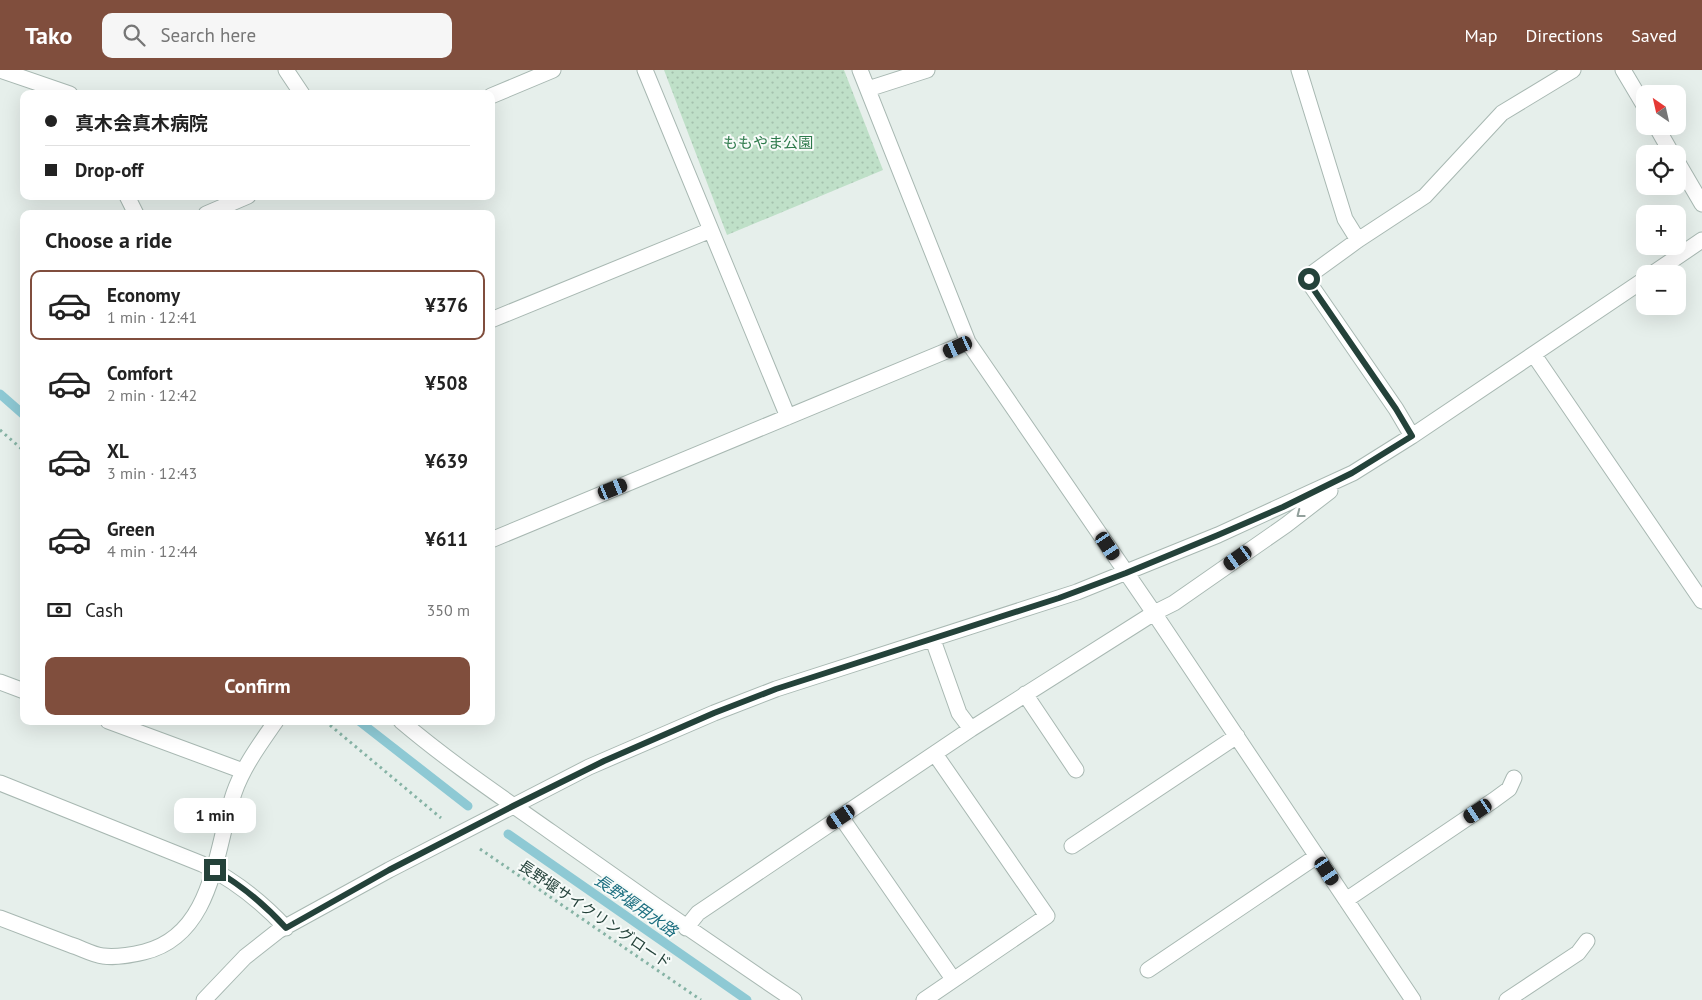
<!DOCTYPE html>
<meta charset="utf-8">
<style>
body{margin:0;font-family:"PT Sans","Noto Sans JP",sans-serif;background:#f6f6f6;color:#222;height:100vh;display:flex;flex-direction:column;font-size:19px;white-space:nowrap}
*{box-sizing:border-box;margin:0}
p{font-size:16px;color:#767676}
.icon{flex:none;width:28px;height:28px;fill:none;stroke:currentColor;stroke-width:2;stroke-linecap:round;stroke-linejoin:round}
.map{position:relative;flex:1;overflow:hidden}
.sheet{position:absolute;left:20px;top:140px;width:475px;height:515px;display:flex;flex-direction:column;background:#fff;border-radius:10px;box-shadow:0 5px 20px #0002}
.sheet>*{flex:none}
.banner{position:absolute;left:20px;top:20px;width:475px;height:110px;border-radius:10px;box-shadow:0 5px 20px #0002;display:grid;align-content:center;height:110px;padding:0 25px;background:#fff}
.needle{width:32px;rotate:326deg}
.controls{position:absolute;left:1636px;top:15px;display:grid;gap:10px}
.controls a{display:grid;place-items:center;width:50px;height:50px;border-radius:10px;background:#fff;box-shadow:0 5px 20px #0002;font-size:25px}
.end{position:absolute;width:22px;height:22px;margin:-11px;border:6px solid #24423a;background:#fff;box-shadow:0 0 0 2px #fff}
.from{border-radius:50%}
.bubble{position:absolute;height:35px;border-radius:10px;background:#fff;box-shadow:0 5px 20px #0002;font-size:16px;font-weight:600;line-height:35px;text-align:center}
.car{position:absolute;width:15px;height:30px;margin:-15px -8px;border-radius:6px;box-shadow:0 0 4px 1px #0007;background:linear-gradient(#222 24%,#8ab4d8 0 40%,#222 0 76%,#8ab4d8 0 86%,#222 0)}
.banner b{display:flex;align-items:center;gap:18px;height:48px;font-size:19px}
.banner b+b{border-top:1px solid #e0e0e0}
.banner i{width:12px;height:12px;background:#222}
ul{padding:0;list-style:none}
li{display:flex;align-items:center;gap:15px;height:70px;margin:0 10px 8px;padding:0 15px;border:2px solid transparent;border-radius:10px}
li div{flex:1}
li b{display:block;font-size:19px}
li em{font-style:normal;font-weight:600}
li.current{border-color:#804e3d}
li>.icon{width:45px;height:45px;stroke-width:1.5}
h2{padding:0 25px;font-size:22px;line-height:60px}
.pay{display:flex;align-items:center;gap:12px;height:55px;padding:0 25px;font-size:19px}
.pay p{margin-inline-start:auto}
.button{display:flex;gap:10px;margin-top:auto;padding:10px 25px}
.button a{flex:1;height:58px;border-radius:10px;background:#804e3d;color:#fff;font-size:20px;font-weight:600;line-height:58px;text-align:center}
header{display:flex;align-items:center;gap:30px;box-sizing:border-box;height:70px;padding:0 25px;background:#804e3d;color:#fff}
header strong{font-size:24px}
nav{display:flex;gap:28px;margin-inline-start:auto;font-size:18px}
.search{width:350px;height:45px;background:#f6f6f6;display:flex;align-items:center;gap:12px;box-sizing:border-box;padding:0 18px;border-radius:10px;color:#767676;font-size:19px}
.map>svg:first-child{display:block}
.park{fill:url(#park-dots)}
.lines{fill:none;stroke-linecap:round;stroke-linejoin:round}
.stream{stroke:#8ec9d4;stroke-width:9}
.minor-casing{stroke:#a8b8b2;stroke-width:17}
.path{stroke:#86b3a5;stroke-width:3;stroke-dasharray:2.5 4;stroke-linecap:butt}
.minor{stroke:#fff;stroke-width:15}
.oneway{stroke:#92a09c}
.route{stroke:#24423a;stroke-width:6}
.labels{text-anchor:middle;dominant-baseline:central;stroke-width:4;stroke-linejoin:round;paint-order:stroke}
.park-label{font-size:15px;fill:#2d7a4b;stroke:#f7fbf9}
.street-label{font-size:15px;fill:#24423a;stroke:#f7fbf9}
.water-label{font-size:16px;font-style:italic;fill:#1c6f80;stroke:#f7fbf9}
</style>
<header>
<strong>Tako</strong>
<div class="search"><svg class="icon" aria-label="search" viewBox="0 0 24 24"><circle cx="10" cy="10" r="6"/><path d="M15 15l6 6"/></svg>Search here</div>
<nav><a>Map</a><a>Directions</a><a>Saved</a></nav>
</header>
<div class="map">
<svg width="1702" height="930" viewBox="0 0 1702 930">
<defs>
<pattern id="park-dots" width="8" height="8" patternUnits="userSpaceOnUse" patternTransform="scale(1.25)"><rect width="8" height="8" fill="#bfe0c8"/><path d="M2 2h.1M6 6h.1" fill="none" stroke="#a4c1ad" stroke-width="1.8" stroke-linecap="round"/></pattern>
</defs>
<rect width="100%" height="100%" fill="#e6efeb"/>
<path class="park" d="M664 0H844L883 100 727 165Z"/>
<g class="lines">
<path class="stream" d="M0 324 24 345
M359 651 468 736
M508 764 747 930"/>
<defs>
<path id="minor" d="M0 0 70 24
M286 0 302 24
M645 0 788 347
M860 0 968 272 1154 543 1413 930
M1299 0 1345 149 1358 170
M1623 0 1645 37
M868 19 927 0
M491 26 553 0
M1656 56 1672 84
M1678 93 1702 134
M127 126 136 144
M206 144 248 126
M1652 204 1702 170
M491 250 711 160
M1534 285 1702 531
M1412 366 1396 339 1312 217 1309 209 1314 202 1358 170 1425 126 1502 43 1573 0
M491 470 968 272
M933 570 959 643 971 659
M0 612 24 621
M1025 624 1076 700
M108 651 243 701
M401 651C448 691 500 726 551 762 631 819 712 875 794 930
M0 713 202 794C234 810 262 832 286 858
M841 747 953 909
M1072 776 1237 666
M1346 830 1494 730 1509 719 1514 708
M0 848C24 857 47 866 71 875 81 878 93 885 103 886 117 888 131 885 144 882 214 865 215 779 234 723 243 697 260 674 276 651
M686 858 698 843 971 659 1154 543 1174 533 1286 455 1330 421
M1148 900 1317 786
M204 930 245 887 278 861 389 800 589 697 714 643 776 619 1077 522 1218 465 1353 403 1412 366 1645 209
M924 930 1047 846 935 684
M1507 930 1578 883 1587 871"/>
</defs>
<use href="#minor" class="minor-casing"/>
<path class="path" d="M0 360 24 381
M325 651 441 748
M480 779 701 930"/>
<use href="#minor" class="minor"/>
</g>
<defs><path id="oneway-chevron" d="M-2-3.5L2.5 0L-2 3.5" fill="none" stroke-width="1.6" stroke-linecap="round" stroke-linejoin="round" transform="scale(1.25)"/></defs>
<use class="oneway" href="#oneway-chevron" transform="translate(1300 444) rotate(142)"/>
<g class="lines">
<path class="route" d="M215 800C241 815 266 836 286 858L389 800 513 736 604 691 714 643 776 619 1059 528 1126 503 1218 465 1283 437 1352 403 1412 366 1396 339 1312 217 1309 209"/>
</g>
<g class="labels">
<g class="park-label">
<text x="768" y="72">ももやま公園</text>
</g>
<g class="street-label">
<text transform="translate(595 844) rotate(34)">長野堰サイクリングロード</text>
</g>
<g class="water-label">
<text transform="translate(636 835) rotate(35)">長野堰用水路</text>
</g>
</g>
</svg>
<div class="controls">
<a><svg class="needle" viewBox="-14 -14 28 28"><path d="M0-13l5 13h-10z" fill="#e53935"/><path d="M0 13l5-13h-10z" fill="#767676"/></svg></a>
<a><svg class="icon" aria-label="locate" viewBox="0 0 24 24"><circle cx="12" cy="12" r="6"/><path d="M12 2v4M12 18v4M2 12h4M18 12h4"/></svg></a>
<a>+</a>
<a>−</a>
</div>
<i class="end from" style="left:1309px;top:209px"></i>
<i class="end" style="left:215px;top:800px"></i>
<div class="bubble" style="left:174px;top:728px;width:82px">1 min</div>
<i class="car" style="left:958px;top:277px;rotate:245deg"></i>
<i class="car" style="left:613px;top:419px;rotate:68deg"></i>
<i class="car" style="left:1108px;top:476px;rotate:146deg"></i>
<i class="car" style="left:1238px;top:488px;rotate:235deg"></i>
<i class="car" style="left:1478px;top:741px;rotate:236deg"></i>
<i class="car" style="left:841px;top:747px;rotate:236deg"></i>
<i class="car" style="left:1327px;top:801px;rotate:147deg"></i>
<div class="banner">
<b><i class="from"></i>真木会真木病院</b>
<b><i></i>Drop-off</b>
</div>
<section class="sheet">
<h2>Choose a ride</h2>
<ul>
<li class="current"><svg class="icon" aria-label="car" viewBox="0 0 24 24"><path d="M5 17H2v-5l4-1 3-4h7l3 4 3 1v5h-3M9 17h6M6 11h13"/><circle cx="7" cy="17" r="2"/><circle cx="17" cy="17" r="2"/></svg><div><b>Economy</b><p>1 min · 12:41</p></div><em>¥376</em></li>
<li><svg class="icon" aria-label="car" viewBox="0 0 24 24"><path d="M5 17H2v-5l4-1 3-4h7l3 4 3 1v5h-3M9 17h6M6 11h13"/><circle cx="7" cy="17" r="2"/><circle cx="17" cy="17" r="2"/></svg><div><b>Comfort</b><p>2 min · 12:42</p></div><em>¥508</em></li>
<li><svg class="icon" aria-label="car" viewBox="0 0 24 24"><path d="M5 17H2v-5l4-1 3-4h7l3 4 3 1v5h-3M9 17h6M6 11h13"/><circle cx="7" cy="17" r="2"/><circle cx="17" cy="17" r="2"/></svg><div><b>XL</b><p>3 min · 12:43</p></div><em>¥639</em></li>
<li><svg class="icon" aria-label="car" viewBox="0 0 24 24"><path d="M5 17H2v-5l4-1 3-4h7l3 4 3 1v5h-3M9 17h6M6 11h13"/><circle cx="7" cy="17" r="2"/><circle cx="17" cy="17" r="2"/></svg><div><b>Green</b><p>4 min · 12:44</p></div><em>¥611</em></li>
</ul>
<div class="pay"><svg class="icon" aria-label="cash" viewBox="0 0 24 24"><path d="M3 7h18v10H3z"/><circle cx="12" cy="12" r="2"/></svg>Cash<p>350 m</p></div>
<div class="button"><a>Confirm</a></div>
</section>
</div>
